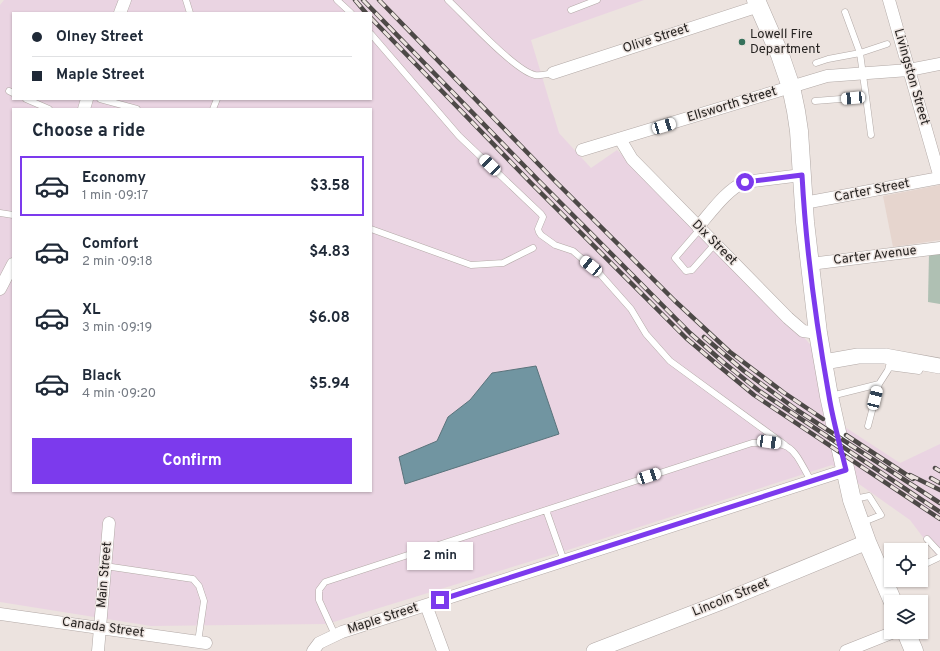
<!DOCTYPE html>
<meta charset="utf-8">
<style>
body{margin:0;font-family:Overpass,sans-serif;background:#f2f2f3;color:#1f2937;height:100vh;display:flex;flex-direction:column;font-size:15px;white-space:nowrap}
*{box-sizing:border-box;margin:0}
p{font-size:13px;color:#747a83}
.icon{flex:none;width:22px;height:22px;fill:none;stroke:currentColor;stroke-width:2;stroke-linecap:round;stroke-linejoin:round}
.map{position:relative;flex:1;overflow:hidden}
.side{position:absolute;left:12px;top:108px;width:360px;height:384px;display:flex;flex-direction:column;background:#fff;border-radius:0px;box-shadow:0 1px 3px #0004}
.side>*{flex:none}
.top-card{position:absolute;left:12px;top:12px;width:360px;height:88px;border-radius:0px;box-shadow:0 1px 3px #0004;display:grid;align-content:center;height:88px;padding:0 20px;background:#fff}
.tools{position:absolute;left:884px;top:543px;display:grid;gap:8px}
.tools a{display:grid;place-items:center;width:44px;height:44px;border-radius:0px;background:#fff;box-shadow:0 1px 3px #0004;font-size:20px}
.end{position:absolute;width:18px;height:18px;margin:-9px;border:5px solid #7c3aed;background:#fff;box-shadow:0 0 0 2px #fff}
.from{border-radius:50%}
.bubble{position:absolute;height:28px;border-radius:0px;background:#fff;box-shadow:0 1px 3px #0004;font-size:13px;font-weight:700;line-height:28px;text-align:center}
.car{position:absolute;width:12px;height:24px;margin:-12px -6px;border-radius:5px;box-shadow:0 0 3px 1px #0007;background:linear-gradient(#fff 24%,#345 0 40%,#fff 0 76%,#345 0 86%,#fff 0)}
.top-card b{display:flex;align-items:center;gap:14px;height:38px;font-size:15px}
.top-card b+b{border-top:1px solid #e0e1e3}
.top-card i{width:10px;height:10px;background:#1f2937}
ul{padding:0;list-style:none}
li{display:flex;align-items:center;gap:12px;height:60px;margin:0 8px 6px;padding:0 12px;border:2px solid transparent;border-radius:0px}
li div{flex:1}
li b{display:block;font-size:15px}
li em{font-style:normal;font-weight:700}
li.current{border-color:#7c3aed}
li>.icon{width:36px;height:36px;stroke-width:1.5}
h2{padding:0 20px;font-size:18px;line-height:48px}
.action{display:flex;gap:8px;margin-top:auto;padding:8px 20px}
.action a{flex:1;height:46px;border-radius:0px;background:#7c3aed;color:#fff;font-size:16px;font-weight:700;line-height:46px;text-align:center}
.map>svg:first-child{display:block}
.built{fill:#e6d5ce}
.industrial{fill:#ead4e2;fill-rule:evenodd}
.green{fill:#afc0b3}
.water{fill:#7195a1;stroke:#5a737b}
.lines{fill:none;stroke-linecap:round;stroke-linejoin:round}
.service-casing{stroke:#b2a9a6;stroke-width:7}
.minor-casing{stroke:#b2a9a6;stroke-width:13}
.tertiary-casing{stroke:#b2a9a6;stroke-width:16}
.primary-casing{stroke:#b2a9a6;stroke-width:19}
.service{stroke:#fff;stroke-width:6}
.minor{stroke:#fff;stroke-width:12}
.tertiary{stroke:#fff;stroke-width:15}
.primary{stroke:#fff;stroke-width:18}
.rail-casing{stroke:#4d4947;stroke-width:4.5}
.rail{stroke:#ece3df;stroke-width:3;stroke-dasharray:9;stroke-linecap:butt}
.route{stroke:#7c3aed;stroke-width:5}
.poi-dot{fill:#36715b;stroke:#ece3df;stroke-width:1.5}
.labels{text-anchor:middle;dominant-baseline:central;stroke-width:3;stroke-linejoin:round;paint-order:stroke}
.poi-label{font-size:13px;fill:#262321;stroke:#ece3df;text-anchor:start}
.street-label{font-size:13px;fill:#262321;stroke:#ece3df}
</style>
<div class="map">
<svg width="940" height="651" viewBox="0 0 940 651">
<rect width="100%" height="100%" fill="#ece3df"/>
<path class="built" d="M940 185V240L893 247 883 196Z"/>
<path class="industrial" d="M4 0H644L531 40 559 133 591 168 617 150 789 320 815 350 825 414 900 463 940 444V560L910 520 832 465 571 549 327 624 151 626 0 602V5ZM13 13H371V99H13ZM13 109H371V491H13Z"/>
<path class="green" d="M940 252V304L928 302 929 253Z"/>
<path class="water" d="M536 366 559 434 405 484 399 457 437 441 448 417 470 400 492 373Z"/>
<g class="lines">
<defs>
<path id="service" d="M186 0 190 13
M337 0 351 13
M448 0C465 16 515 71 535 75 541 76 547 74 553 73
M571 10 597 0
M371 34 459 136 541 214 543 217 538 229 539 232 541 235 555 245 573 251 600 274 631 309 646 334 670 361 785 445
M816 63 828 59 860 53 887 44
M9 91 13 93
M866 97 871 135
M26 99 49 109
M100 99 137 109
M815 101 866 97 860 53 845 12
M213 109 217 99
M0 213 13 215
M371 229 471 265 503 263 533 248
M700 229 675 258 686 271 692 270 715 244
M889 367 919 371 923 364
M831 396 879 384 888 370 891 358
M868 426 879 384
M854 499 869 496 881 515 861 523
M546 510 564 561
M927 539 940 553
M105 566 193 579 199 586 204 601 198 642
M921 566 940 557
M335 635 319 600V590L325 582 752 443C793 441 792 447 811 481"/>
<path id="minor" d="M889 0 940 178
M120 13 125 0
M553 73 759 6
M84 109 87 99
M620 139 632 159 788 318 803 331 818 333
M582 150 827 76 909 70 940 64
M804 203 940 178
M698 227C711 212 727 189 745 182L802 175
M810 264 940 248
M0 289 13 264
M426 605 443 651
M0 614 206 643
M98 651 109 523
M313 651 319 643 342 632 846 470
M846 651 894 632"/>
<path id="tertiary" d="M824 362 858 356H885L940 366
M594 651 719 603 867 542"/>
<path id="primary" d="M756 0 780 55 791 87 796 111 799 131 805 222 818 333 829 396 852 500 867 542 893 602
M906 632 914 651"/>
</defs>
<use href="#service" class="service-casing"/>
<use href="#minor" class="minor-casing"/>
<use href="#tertiary" class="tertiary-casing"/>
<use href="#primary" class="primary-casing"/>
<use href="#service" class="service"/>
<use href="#minor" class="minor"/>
<use href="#tertiary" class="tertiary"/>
<use href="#primary" class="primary"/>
<defs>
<path id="rail" d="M355 0 366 13
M363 0 539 181 690 333 723 362 758 390 940 512
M379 0 555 181 675 301 730 352 783 392 823 419
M371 18 531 183 686 338 719 366 754 395 940 519
M704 337 744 371 797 410 940 503
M846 435 913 479
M935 468 940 471
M910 475 940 490
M931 478 940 483"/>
</defs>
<use href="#rail" class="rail-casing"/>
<use href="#rail" class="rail"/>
</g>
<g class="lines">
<path class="route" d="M440 600 846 470C840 445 833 421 829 396 816 323 806 249 802 175L745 182"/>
</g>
<circle class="poi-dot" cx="742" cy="42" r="4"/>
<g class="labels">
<g class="poi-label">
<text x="750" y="35">Lowell Fire<tspan x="750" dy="15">Department</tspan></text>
</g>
<g class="street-label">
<text transform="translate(656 39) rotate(-18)">Olive Street</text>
<text transform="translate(911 77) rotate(74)">Livingston Street</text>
<text transform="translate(732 105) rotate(-17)">Ellsworth Street</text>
<text transform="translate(872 191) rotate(-11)">Carter Street</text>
<text transform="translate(714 243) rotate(45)">Dix Street</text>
<text transform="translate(875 256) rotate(-7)">Carter Avenue</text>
<text transform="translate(105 575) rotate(-85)">Main Street</text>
<text transform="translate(731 598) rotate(-22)">Lincoln Street</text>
<text transform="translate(383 619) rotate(-18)">Maple Street</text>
<text transform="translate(103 628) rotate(8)">Canada Street</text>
</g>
</g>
</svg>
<div class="tools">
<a><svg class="icon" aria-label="locate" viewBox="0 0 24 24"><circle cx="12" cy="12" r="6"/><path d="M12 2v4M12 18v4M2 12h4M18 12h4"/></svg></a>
<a><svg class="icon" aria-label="layers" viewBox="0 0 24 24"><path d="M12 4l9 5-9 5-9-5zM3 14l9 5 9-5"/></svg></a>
</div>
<i class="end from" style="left:745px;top:182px"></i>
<i class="end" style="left:440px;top:600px"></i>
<div class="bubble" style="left:407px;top:542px;width:66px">2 min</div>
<i class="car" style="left:853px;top:98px;rotate:265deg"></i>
<i class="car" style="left:664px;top:126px;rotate:73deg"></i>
<i class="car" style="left:490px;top:165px;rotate:314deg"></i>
<i class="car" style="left:591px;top:266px;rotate:309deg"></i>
<i class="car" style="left:875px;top:398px;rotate:14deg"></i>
<i class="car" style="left:769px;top:442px;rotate:98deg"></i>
<i class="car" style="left:649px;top:476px;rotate:72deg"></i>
<div class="top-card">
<b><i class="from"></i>Olney Street</b>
<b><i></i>Maple Street</b>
</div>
<section class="side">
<h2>Choose a ride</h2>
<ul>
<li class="current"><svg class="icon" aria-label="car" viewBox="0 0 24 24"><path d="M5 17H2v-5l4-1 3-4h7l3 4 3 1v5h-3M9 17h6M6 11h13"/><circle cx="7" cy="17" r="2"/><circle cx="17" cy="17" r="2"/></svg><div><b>Economy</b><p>1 min · 09:17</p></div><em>$3.58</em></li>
<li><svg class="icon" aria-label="car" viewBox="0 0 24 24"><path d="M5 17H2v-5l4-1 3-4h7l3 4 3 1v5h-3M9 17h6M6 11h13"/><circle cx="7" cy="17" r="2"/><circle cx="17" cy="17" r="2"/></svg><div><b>Comfort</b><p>2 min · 09:18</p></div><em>$4.83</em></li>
<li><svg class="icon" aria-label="car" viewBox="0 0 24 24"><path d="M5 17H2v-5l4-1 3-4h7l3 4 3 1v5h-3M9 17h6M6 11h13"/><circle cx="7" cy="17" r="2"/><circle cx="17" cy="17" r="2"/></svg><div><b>XL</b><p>3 min · 09:19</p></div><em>$6.08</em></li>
<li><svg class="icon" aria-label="car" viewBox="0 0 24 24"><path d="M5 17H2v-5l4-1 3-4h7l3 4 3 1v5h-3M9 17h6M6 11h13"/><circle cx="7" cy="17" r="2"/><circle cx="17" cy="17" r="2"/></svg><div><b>Black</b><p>4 min · 09:20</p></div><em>$5.94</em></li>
</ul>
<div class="action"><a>Confirm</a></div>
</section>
</div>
